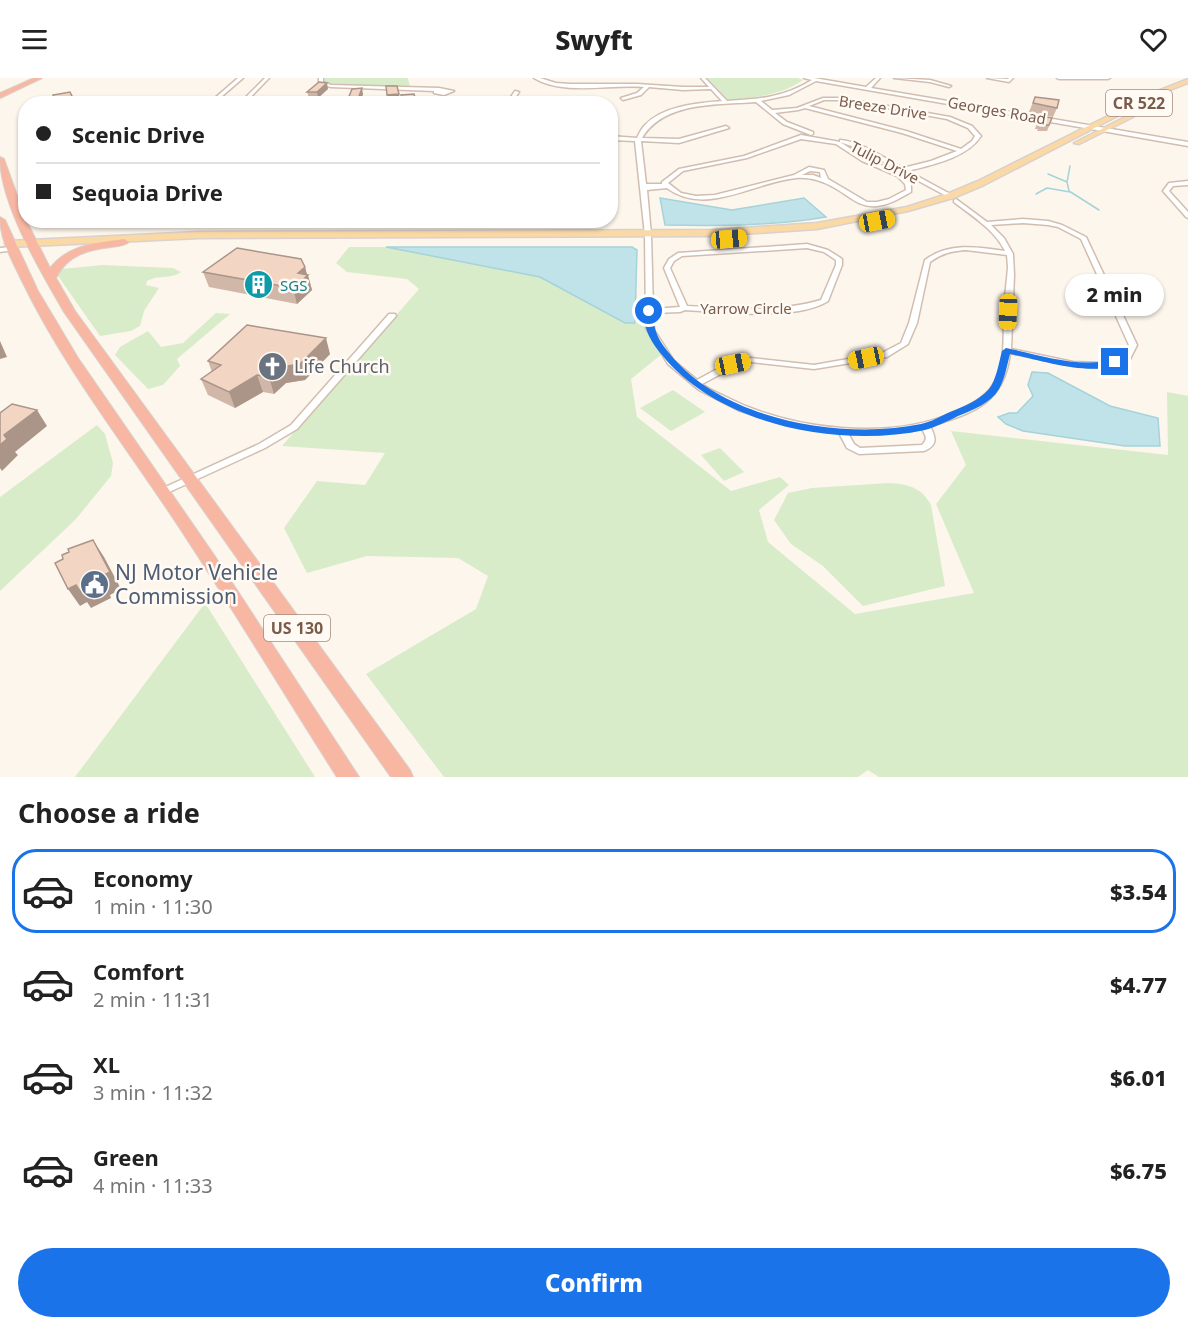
<!DOCTYPE html>
<meta charset="utf-8">
<style>
body{margin:0;font-family:"Noto Sans",sans-serif;background:#f2f2f2;color:#222;height:100vh;display:flex;flex-direction:column;font-size:22px;white-space:nowrap}
*{box-sizing:border-box;margin:0}
p{font-size:20px;color:#767676}
.icon{flex:none;width:33px;height:33px;fill:none;stroke:currentColor;stroke-width:2;stroke-linecap:round;stroke-linejoin:round}
.map{position:relative;height:699px;overflow:hidden}
.details{display:flex;flex-direction:column;background:#fff;flex:1}
.details>*{flex:none}
.guide{position:absolute;left:18px;top:18px;width:600px;height:132px;border-radius:24px;box-shadow:0 2px 4px #0004;display:grid;align-content:center;height:132px;padding:0 18px;background:#fff}
.end{position:absolute;width:27px;height:27px;margin:-14px;border:8px solid #1a73e8;background:#fff;box-shadow:0 0 0 3px #fff}
.from{border-radius:50%}
.bubble{position:absolute;height:42px;border-radius:21px;background:#fff;box-shadow:0 2px 4px #0004;font-size:20px;font-weight:800;line-height:42px;text-align:center}
.car{position:absolute;width:18px;height:36px;margin:-18px -9px;border-radius:8px;box-shadow:0 0 4px 2px #0007;background:linear-gradient(#f5c518 24%,#345 0 40%,#f5c518 0 76%,#345 0 86%,#f5c518 0)}
.guide b{display:flex;align-items:center;gap:21px;height:57px;font-size:22px}
.guide b+b{border-top:2px solid #e0e0e0}
.guide i{width:15px;height:15px;background:#222}
ul{padding:0;list-style:none}
li{display:flex;align-items:center;gap:18px;height:84px;margin:0 12px 9px;padding:0 6px;border:3px solid transparent;border-radius:24px}
li div{flex:1}
li b{display:block;font-size:22px}
li em{font-style:normal;font-weight:800}
li.active{border-color:#1a73e8}
li>.icon{width:54px;height:54px;stroke-width:1.5}
h2{padding:0 18px;font-size:27px;line-height:72px}
.primary-button{display:flex;gap:12px;margin-top:auto;padding:12px 18px}
.primary-button a{flex:1;height:69px;border-radius:36px;background:#1a73e8;color:#fff;font-size:24px;font-weight:800;line-height:69px;text-align:center}
header{display:flex;justify-content:space-between;align-items:center;height:78px;padding:0 18px;background:#fff;font-size:27px;font-weight:800}
.map>svg:first-child{display:block}
.green{fill:#d8ecc9}
.water{fill:#bfe3e8;stroke:#a5d3da;stroke-width:1.5}
.lines{fill:none;stroke-linecap:round;stroke-linejoin:round}
.stream{stroke:#a5d3da;stroke-width:1.5}
.minor-casing{stroke:#d1beb0;stroke-width:3}
.major-casing{stroke:#dad1cd;stroke-width:3}
.highway-casing{stroke:#dad1cd;stroke-width:2}
.minor{fill:#fff;fill-rule:evenodd}
.major{fill:#fbd9a5;fill-rule:evenodd}
.highway{fill:#f7b7a3;fill-rule:evenodd}
.wall{fill:#d1b7a8}
.shaded-wall{fill:#aa9588}
.building{fill:#f3d5c3;stroke:#aa9588;stroke-width:1.5}
.route{fill:#1a73e8}
.labels{text-anchor:middle;dominant-baseline:central;stroke-width:5;stroke-linejoin:round;paint-order:stroke}
.far-street-label{font-size:15px;fill:#7a5c4d;stroke:#fffaf3}
.far-culture-label{font-size:15px;fill:#0d838f;stroke:#fffaf3;text-anchor:start}
.shield{fill:#fffaf3;stroke:#a28b7f;stroke-width:1.5}
.shield-label{font-size:16px;font-weight:bold;fill:#7a5c4d}
.worship-label{font-size:18px;fill:#5b616d;stroke:#fffaf3;text-anchor:start}
.near-service-label{font-size:21px;fill:#4e5e75;stroke:#fffaf3;text-anchor:start}
</style>
<header><svg class="icon" aria-label="menu" viewBox="0 0 24 24"><path d="M4 6h16M4 12h16M4 18h16"/></svg>Swyft<svg class="icon" aria-label="heart" viewBox="0 0 24 24"><path d="M12 20l-8-8c-3-5 5-10 8-4 3-6 11-1 8 4z"/></svg></header>
<div class="map">
<svg width="1188" height="699" viewBox="0 0 1188 699">
<rect width="100%" height="100%" fill="#fdf6ec"/>
<path class="green" d="M324 0H408L410 9 332 7 325 4Z
M707 0H798L803 2C782 17 756 19 731 22L727 21Z
M349 169H386L540 199 625 245H648L662 276 631 301 637 339 731 413 780 399 789 407 759 432 768 464 855 536 974 515 936 426 966 387 951 353 1168 377 1167 314 1188 318V699H879L868 692 858 699H444L366 596 476 531 488 498 458 480 367 478 307 495 284 450 317 403 365 407 385 375 282 368 419 211 407 201 347 194 336 185Z
M103 187 173 190 181 194C170 202 159 196 147 203L146 207 159 210 144 233 140 248 131 253 100 258 58 198 61 191Z
M216 235 230 236 177 281 180 288 163 307 148 311 115 277 120 269 148 253 161 269 183 265Z
M673 312 705 334 671 353 640 330Z
M97 347 105 356 113 385 111 398 76 441 0 513V419Z
M720 370 744 394 724 403 701 377Z
M889 405C908 406 921 409 931 427L945 508 863 528 823 488 791 466 774 442 788 415 812 410Z
M205 525 315 699H75Z"/>
<path class="water" d="M660 120 732 132 804 120 826 139C773 148 718 148 665 147Z
M386 169H632L637 172 635 245H625L540 199Z
M1032 294 1048 295 1110 328 1158 340 1160 368H1125L1023 353 1006 346 998 339 1009 335H1017L1033 318 1028 307Z"/>
<g class="lines">
<path class="stream" d="M1070 88 1067 104 1069 113 1099 132
M1048 96 1067 104
M1036 116 1047 110 1070 114"/>
<defs>
<path id="minor" d="M238 0H243L213 26H208Z
M265 0H269L244 26H239Z
M319 0H323V4L331 7 439 10 454 13 444 17 434 15V13L331 9 319 6Z
M534 0H540L556 5 570 6H637L683 9H709L701 0H705L727 23C758 21 783 20 812 2L804 0H814L866 9 876 0H880L871 10 1188 64V68L816 3 789 17 761 23 772 32 797 30 823 20H842L950 39 972 48 981 58C967 80 931 87 908 93L952 117V119L950 120 878 81 870 82 901 96 911 105V114C900 120 889 127 877 128 860 130 849 118 835 110 823 103 810 99 796 100 754 104 706 139 667 110L647 112 651 157 653 231 680 229 664 190 669 181 678 175 807 166 828 172 842 181V187L828 223C797 243 722 234 685 232L680 234 653 235 654 252 674 283 697 302 730 284 751 280 814 287 882 275 901 265 909 245 925 182C949 164 977 169 1005 173 995 152 972 138 954 124V122L956 121 987 144 1023 141 1048 143 1062 147 1086 159 1137 267 1130 281 1104 290 1073 288 1010 275C1004 326 973 335 930 348 936 360 938 367 924 373L859 376 847 370 839 355 785 347 738 332 699 312 668 286 646 250 645 157 635 63 610 62V58L637 60C639 56 641 51 645 47 663 28 697 25 722 23L711 11 683 12 649 9 641 17 623 22 621 20 637 15 644 9C611 6 563 18 534 0ZM824 22H842L947 41 968 50 975 58 972 63 961 71 906 53 809 28ZM756 24 783 46 811 57 813 56V54L787 44 775 35 798 32 805 30 902 55 957 73 931 83 903 90C884 80 862 64 840 62V64L801 57 744 78 679 91 662 104V106H646L641 63 679 65 729 50 726 48 679 61 642 60C664 23 718 27 756 24ZM801 61 836 66 862 83 897 98 905 106 906 112 889 121 877 124H867L828 101 824 92 809 89 794 97 715 117 696 118 681 115 668 105 683 93 747 80ZM840 64 860 71 874 78 865 80ZM810 93 820 94 821 100 813 97H802ZM1023 145 1048 147 1058 149 1081 161 1129 267 1124 277 1103 285 1073 284 1011 271 1014 197 1013 176 1004 160 991 147ZM807 170 824 174 836 182V187L821 222C777 235 732 230 687 228L670 190 674 183 682 178ZM966 172 1007 177 1008 189C1007 203 1005 216 1004 230 1003 256 1007 288 991 310 983 321 969 327 957 333 890 364 791 352 726 319 718 315 709 312 702 306L736 288 751 284 814 291 887 279 908 266 917 245 930 184C942 175 952 173 966 172ZM922 351C926 358 928 361 922 367L860 370 854 366 848 355 876 356Z
M894 0 930 2 951 8 949 9 930 4Z
M987 0 1008 1 1009 0H1013L1009 4Z
M1057 0H1110L1108 1H1059Z
M515 13 519 14 511 26H506Z
M524 22 553 25 555 26H521Z
M610 42 612 45 610 46Z
M1188 103V107L1173 108 1169 113 1188 134V140L1186 139 1163 113 1169 105Z
M11 169 14 171 13 172 0 174V170Z
M389 236H395L396 238 297 351 265 370 167 415H161L159 413 161 411 259 366 291 347Z"/>
<path id="major" d="M1188 1V5L1162 15 984 107 953 120 908 133 817 151 713 158 199 160 9 169 5 166 9 163 199 154 713 152 817 145 907 129 947 116 978 103 1158 13Z
M1131 36 1134 38 1133 39 1079 66 1074 65Z"/>
<path id="highway" d="M34 0H42L0 20V15Z
M0 79 4 81 26 142 50 190C69 166 97 165 124 161L129 164C124 168 118 168 111 169 87 172 67 177 56 200L75 233 410 692 413 699H391L64 234C41 194 0 126 0 79Z
M0 139 5 142 38 213 78 280 214 477 359 699H337C284 616 233 531 179 449 126 368 64 290 22 203 12 182 0 162 0 139Z"/>
</defs>
<use href="#minor" class="minor-casing"/>
<use href="#major" class="major-casing"/>
<use href="#highway" class="highway-casing"/>
<use href="#minor" class="minor"/>
<use href="#major" class="major"/>
<use href="#highway" class="highway"/>
</g>
<path class="wall" d="M328 11 318 20H309L307 14Z
M363 16 360 26H349L348 21Z
M1035 19 1057 30 1053 39 1029 34Z
M1037 45 1050 46 1047 53H1037L1038 51H1035Z
M305 189 312 212 297 226 209 209 203 194Z
M330 276 305 302 286 305 274 316 263 314 235 330 208 317 201 301 212 294 208 283Z"/>
<path class="shaded-wall" d="M327 5 328 11 318 20 317 14Z
M362 10 363 16 359 26 358 21Z
M399 16 400 22 388 23 387 17Z
M305 189 307 198 308 197 312 212 297 226 293 210 298 195Z
M326 260 330 276 305 302 286 305 274 316 269 299 281 289Z
M0 263 7 279 0 281Z
M257 297 263 314 235 330 229 314Z
M37 332 47 348 15 374 18 377 2 393 0 390V367L4 357Z
M93 462 104 479 121 511 110 517 111 520 91 530 87 524 80 528 68 511 76 507 98 500Z"/>
<path class="building" d="M319 4 327 5 317 14H307Z
M386 8H397L399 16 387 17Z
M362 10 358 21H348L352 11Z
M70 14 76 26H56V25L53 17Z
M414 16 417 26H403L401 17Z
M1035 19 1059 22 1057 30 1033 25Z
M26 31V38H24L22 32Z
M1041 38 1052 40 1049 47H1039L1040 45H1037Z
M237 170 301 181 305 189 298 195 308 197 293 210 203 194Z
M247 247 326 260 300 286 281 289 269 299 257 297 229 314 201 301 221 287 208 283Z
M12 326 37 332 4 357 7 361 0 367V335Z
M93 462 110 494 98 500 100 503 80 513 76 507 68 511 55 485 63 481 62 477 69 474 68 471Z"/>
<path class="route" d="M646 231 653 233C653 257 662 267 677 284 731 343 845 362 921 346 931 344 941 338 950 334 965 328 978 323 989 311 996 303 999 284 1002 273L1006 270C1041 277 1080 291 1115 281L1120 284C1097 301 1037 281 1010 276 1007 287 1005 301 999 311 991 325 973 332 958 338 948 343 936 349 925 352 841 370 725 348 667 283 654 268 640 251 646 231Z"/>
<defs>
<symbol id="building-disc" viewBox="-11 -11 22 22"><circle r="9.5" fill="#0f9aa8" stroke="#fffaf3"/><path d="M-4-6H4V6H1V3H-1V6H-4ZM-2.5-4.3h1.7v1.8h-1.7ZM.8-4.3h1.7v1.8H.8ZM-2.5-1h1.7V.8h-1.7ZM.8-1h1.7V.8H.8Z" fill="#fff"/></symbol>
<symbol id="church-disc" viewBox="-11 -11 22 22"><circle r="9.5" fill="#6b7280" stroke="#fffaf3"/><path d="M-1.2-6h2.4v3.5h3.3v2.4h-3.3V6h-2.4V-.1h-3.3v-2.4h3.3Z" fill="#fff"/></symbol>
<symbol id="civic-disc" viewBox="-11 -11 22 22"><circle r="9.5" fill="#5c6f8a" stroke="#fffaf3"/><path d="M-.6-6.5H3V-4.5H.6V-3L4-1V1h2V6H-6V1h2V-1L-.6-3ZM-1.2 2.5V6h2.4V2.5Z" fill="#fff"/></symbol>
</defs>
<g fill-rule="evenodd">
<use href="#building-disc" x="242" y="190" width="33" height="33"/>
<use href="#church-disc" x="256" y="272" width="33" height="33"/>
<use href="#civic-disc" x="78" y="490" width="33" height="33"/>
</g>
<g class="labels">
<g class="far-street-label">
<text transform="translate(883 29) rotate(9)">Breeze Drive</text>
<text transform="translate(997 32) rotate(10)">Georges Road</text>
<text transform="translate(885 84) rotate(27)">Tulip Drive</text>
<text x="746" y="230">Yarrow Circle</text>
</g>
<g class="far-culture-label">
<text x="280" y="207">SGS</text>
</g>
<g class="shield">
<rect x="1106" y="12" width="66" height="26" rx="4.5"/>
<rect x="264" y="537" width="66" height="26" rx="4.5"/>
</g>
<g class="shield-label">
<text x="1139" y="25">CR 522</text>
<text x="297" y="550">US 130</text>
</g>
<g class="worship-label">
<text x="294" y="288">Life Church</text>
</g>
<g class="near-service-label">
<text x="115" y="494">NJ Motor Vehicle<tspan x="115" dy="24">Commission</tspan></text>
</g>
</g>
</svg>
<i class="end from" style="left:649px;top:233px"></i>
<i class="end" style="left:1115px;top:284px"></i>
<div class="bubble" style="left:1065px;top:196px;width:99px">2 min</div>
<i class="car" style="left:877px;top:143px;rotate:79deg"></i>
<i class="car" style="left:729px;top:161px;rotate:85deg"></i>
<i class="car" style="left:1008px;top:234px;rotate:182deg"></i>
<i class="car" style="left:866px;top:280px;rotate:258deg"></i>
<i class="car" style="left:733px;top:286px;rotate:78deg"></i>
<div class="guide">
<b><i class="from"></i>Scenic Drive</b>
<b><i></i>Sequoia Drive</b>
</div>
</div>
<section class="details">
<h2>Choose a ride</h2>
<ul>
<li class="active"><svg class="icon" aria-label="car" viewBox="0 0 24 24"><path d="M5 17H2v-5l4-1 3-4h7l3 4 3 1v5h-3M9 17h6M6 11h13"/><circle cx="7" cy="17" r="2"/><circle cx="17" cy="17" r="2"/></svg><div><b>Economy</b><p>1 min · 11:30</p></div><em>$3.54</em></li>
<li><svg class="icon" aria-label="car" viewBox="0 0 24 24"><path d="M5 17H2v-5l4-1 3-4h7l3 4 3 1v5h-3M9 17h6M6 11h13"/><circle cx="7" cy="17" r="2"/><circle cx="17" cy="17" r="2"/></svg><div><b>Comfort</b><p>2 min · 11:31</p></div><em>$4.77</em></li>
<li><svg class="icon" aria-label="car" viewBox="0 0 24 24"><path d="M5 17H2v-5l4-1 3-4h7l3 4 3 1v5h-3M9 17h6M6 11h13"/><circle cx="7" cy="17" r="2"/><circle cx="17" cy="17" r="2"/></svg><div><b>XL</b><p>3 min · 11:32</p></div><em>$6.01</em></li>
<li><svg class="icon" aria-label="car" viewBox="0 0 24 24"><path d="M5 17H2v-5l4-1 3-4h7l3 4 3 1v5h-3M9 17h6M6 11h13"/><circle cx="7" cy="17" r="2"/><circle cx="17" cy="17" r="2"/></svg><div><b>Green</b><p>4 min · 11:33</p></div><em>$6.75</em></li>
</ul>
<div class="primary-button"><a>Confirm</a></div>
</section>
